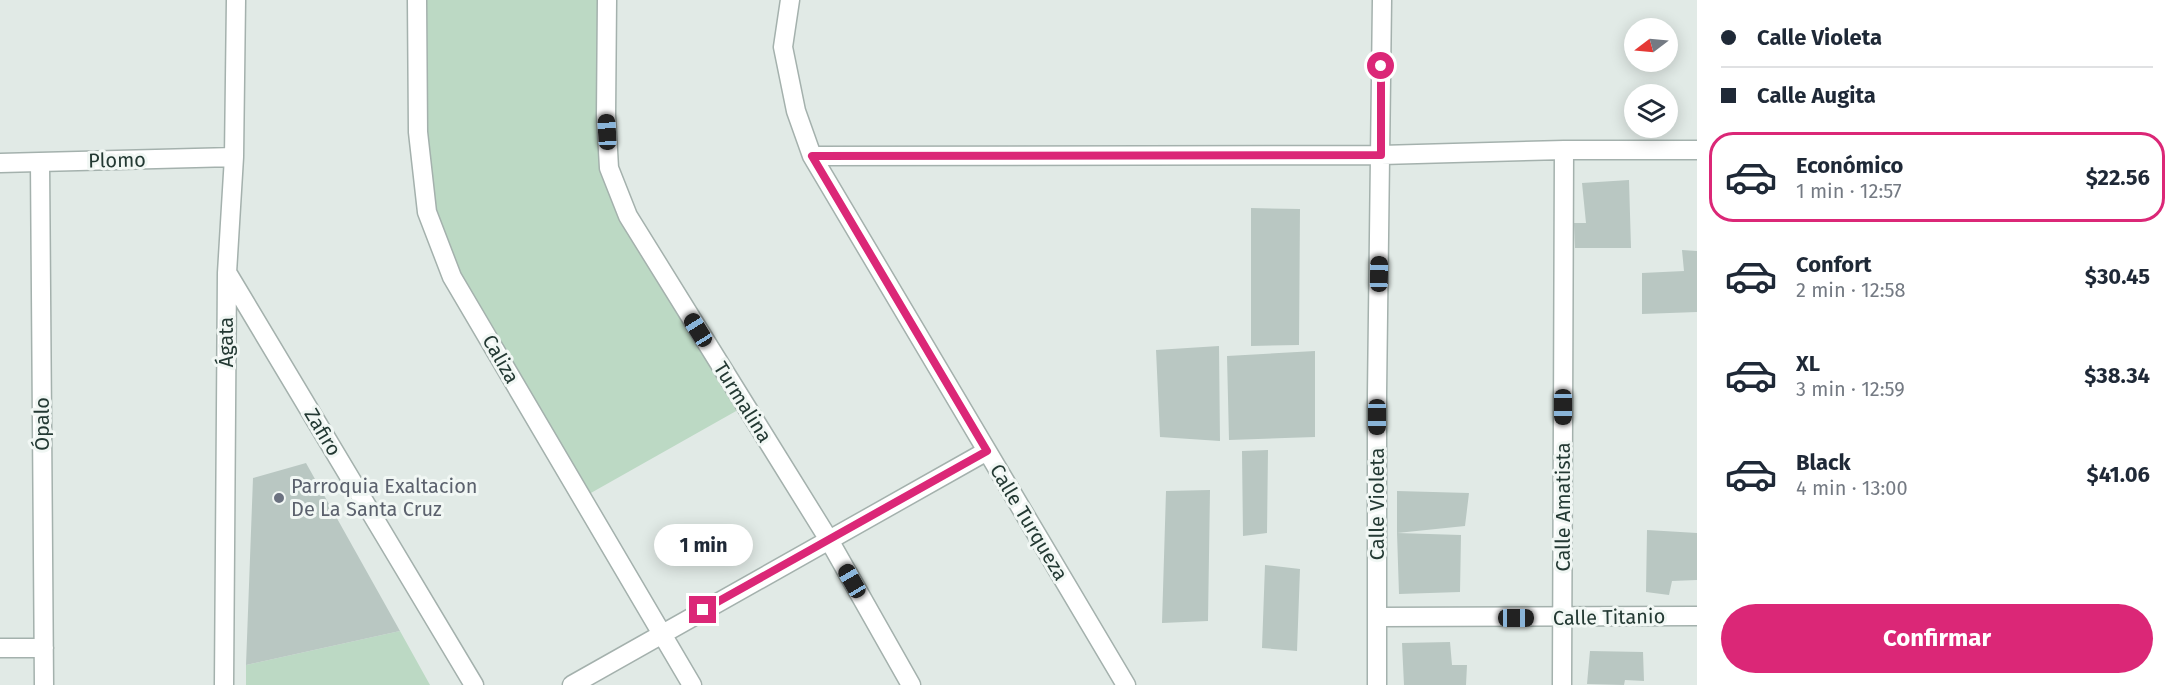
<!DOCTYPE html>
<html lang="es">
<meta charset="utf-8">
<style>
body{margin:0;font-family:"Fira Sans",sans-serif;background:#f6f6f7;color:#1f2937;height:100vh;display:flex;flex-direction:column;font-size:22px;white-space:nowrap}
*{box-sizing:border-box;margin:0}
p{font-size:20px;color:#747a83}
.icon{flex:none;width:33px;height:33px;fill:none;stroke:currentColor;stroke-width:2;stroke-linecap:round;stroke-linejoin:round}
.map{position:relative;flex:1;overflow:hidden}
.panel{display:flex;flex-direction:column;background:#fff;width:480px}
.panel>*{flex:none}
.banner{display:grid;align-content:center;height:132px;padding:0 24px;background:#fff}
.needle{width:39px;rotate:254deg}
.fabs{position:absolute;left:1624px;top:18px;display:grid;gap:12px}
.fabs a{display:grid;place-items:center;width:54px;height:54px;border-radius:50%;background:#fff;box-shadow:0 3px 15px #0003;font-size:30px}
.end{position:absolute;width:27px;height:27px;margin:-14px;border:8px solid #db2777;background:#fff;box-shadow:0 0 0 3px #fff}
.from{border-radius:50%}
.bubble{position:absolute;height:42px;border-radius:21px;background:#fff;box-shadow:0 3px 15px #0003;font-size:20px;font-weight:700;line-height:42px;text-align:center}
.car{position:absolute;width:18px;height:36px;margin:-18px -9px;border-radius:8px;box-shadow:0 0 4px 2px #0007;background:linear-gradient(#222 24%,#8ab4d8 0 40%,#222 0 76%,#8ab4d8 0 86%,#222 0)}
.banner b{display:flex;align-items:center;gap:21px;height:57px;font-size:22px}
.banner b+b{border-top:2px solid #e0e1e3}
.banner i{width:15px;height:15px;background:#1f2937}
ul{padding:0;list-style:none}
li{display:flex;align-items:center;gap:18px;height:90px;margin:0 12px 9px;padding:0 12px;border:3px solid transparent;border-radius:24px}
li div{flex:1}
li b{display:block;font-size:22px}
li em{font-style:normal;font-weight:700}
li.current{border-color:#db2777}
li>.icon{width:54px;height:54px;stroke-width:1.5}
.button{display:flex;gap:12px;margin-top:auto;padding:12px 24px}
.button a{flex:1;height:69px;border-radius:36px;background:#db2777;color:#fff;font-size:24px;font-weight:700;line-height:69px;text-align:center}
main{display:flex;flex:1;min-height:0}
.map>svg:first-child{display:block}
.green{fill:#bcd9c4}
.building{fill:#b9c7c2}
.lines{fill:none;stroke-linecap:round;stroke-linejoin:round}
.minor-casing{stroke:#a4b1ad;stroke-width:21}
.minor{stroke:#fff;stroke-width:18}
.route{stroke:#db2777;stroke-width:8}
.worship-dot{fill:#6b7280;stroke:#f1f7f4;stroke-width:2}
.labels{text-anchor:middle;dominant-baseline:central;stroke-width:6;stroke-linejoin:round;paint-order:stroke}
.street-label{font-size:20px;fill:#233933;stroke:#f1f7f4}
.worship-label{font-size:20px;fill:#5b616d;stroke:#f1f7f4;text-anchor:start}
</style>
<main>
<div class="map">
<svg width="1697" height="685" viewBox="0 0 1697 685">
<rect width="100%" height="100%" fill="#e1eae6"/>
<path class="green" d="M417 0H607L609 168 745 406 582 498 427 212Z
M400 631 430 685H246V665Z"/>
<path class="building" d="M1629 180 1631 248H1575L1574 223H1586L1582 183Z
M1251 208 1300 209 1299 345 1251 346Z
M1682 250 1697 251V312L1642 314V273L1684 271Z
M1219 346 1220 441 1160 437 1156 350Z
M1315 351V437L1229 440 1227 356Z
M1268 450 1267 533 1243 536 1242 451Z
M306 463 400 631 246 665 253 478Z
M1210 490 1208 621 1162 623 1166 491Z
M1397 491 1469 493 1465 526 1397 533Z
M1647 530 1697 533V580L1672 581 1669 595 1646 592Z
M1397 533 1461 535 1460 592 1399 594Z
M1265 565 1300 569 1297 651 1262 648Z
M1450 642 1452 665H1467L1466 685H1404L1402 643Z
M1590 651 1643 652 1644 681 1625 680 1624 685 1587 684Z"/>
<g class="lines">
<defs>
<path id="minor" d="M417 0 418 132 427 212 452 277 692 685
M607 0 606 115 609 168 628 216 829 540 911 685
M790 0 783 47 796 111 812 156 1126 685
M812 156 1381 155 1564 150H1697
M40 162 44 685
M0 163 234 157
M228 274 474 685
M1378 617 1697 616
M0 648H44
M224 685 227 273 234 157 236 0
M572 685 987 451
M1377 685V394L1382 0
M1562 685 1564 150"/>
</defs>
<use href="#minor" class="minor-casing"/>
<use href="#minor" class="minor"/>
</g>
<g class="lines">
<path class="route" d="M703 610 987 451 812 156 1381 155V66"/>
</g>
<circle class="worship-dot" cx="279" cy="498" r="6"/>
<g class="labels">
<g class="street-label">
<text transform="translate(117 160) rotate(-1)">Plomo</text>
<text transform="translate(226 342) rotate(-90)">Ágata</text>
<text transform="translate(501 359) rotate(60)">Caliza</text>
<text transform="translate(743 402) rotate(58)">Turmalina</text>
<text transform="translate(42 424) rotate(-90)">Ópalo</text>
<text transform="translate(323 432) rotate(59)">Zafiro</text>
<text transform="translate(1377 504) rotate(-90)">Calle Violeta</text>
<text transform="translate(1563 507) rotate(-90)">Calle Amatista</text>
<text transform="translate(1029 522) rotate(59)">Calle Turqueza</text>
<text transform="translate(1609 617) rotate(-1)">Calle Titanio</text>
</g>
<g class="worship-label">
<text x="291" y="486">Parroquia Exaltacion<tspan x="291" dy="23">De La Santa Cruz</tspan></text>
</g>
</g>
</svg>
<div class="fabs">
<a><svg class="needle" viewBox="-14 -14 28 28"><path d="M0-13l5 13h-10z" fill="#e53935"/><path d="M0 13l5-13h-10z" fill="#747a83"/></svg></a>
<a><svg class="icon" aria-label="layers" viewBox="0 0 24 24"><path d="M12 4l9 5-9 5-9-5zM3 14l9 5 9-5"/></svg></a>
</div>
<i class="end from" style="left:1381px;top:66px"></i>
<i class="end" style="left:703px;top:610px"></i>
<div class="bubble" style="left:654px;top:524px;width:99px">1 min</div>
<i class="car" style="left:607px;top:132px;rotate:357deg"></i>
<i class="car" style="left:1379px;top:274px;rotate:1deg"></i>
<i class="car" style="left:698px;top:330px;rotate:328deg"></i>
<i class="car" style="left:1563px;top:407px;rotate:180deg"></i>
<i class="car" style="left:1377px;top:417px;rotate:180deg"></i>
<i class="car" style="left:852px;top:581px;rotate:330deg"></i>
<i class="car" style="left:1516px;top:618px;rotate:90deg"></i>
</div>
<section class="panel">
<div class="banner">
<b><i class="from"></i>Calle Violeta</b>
<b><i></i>Calle Augita</b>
</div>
<ul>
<li class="current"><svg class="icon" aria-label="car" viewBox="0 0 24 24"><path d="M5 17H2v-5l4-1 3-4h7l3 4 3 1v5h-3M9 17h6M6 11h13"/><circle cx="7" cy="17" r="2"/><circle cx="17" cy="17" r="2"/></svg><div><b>Económico</b><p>1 min · 12:57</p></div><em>$22.56</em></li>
<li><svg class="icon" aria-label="car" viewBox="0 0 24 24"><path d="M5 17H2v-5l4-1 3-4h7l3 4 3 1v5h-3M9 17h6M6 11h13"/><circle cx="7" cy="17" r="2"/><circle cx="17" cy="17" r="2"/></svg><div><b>Confort</b><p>2 min · 12:58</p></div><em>$30.45</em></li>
<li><svg class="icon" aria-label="car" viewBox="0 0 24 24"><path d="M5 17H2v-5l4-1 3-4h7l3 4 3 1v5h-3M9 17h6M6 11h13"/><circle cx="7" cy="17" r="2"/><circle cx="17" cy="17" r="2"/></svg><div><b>XL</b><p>3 min · 12:59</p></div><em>$38.34</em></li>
<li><svg class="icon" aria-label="car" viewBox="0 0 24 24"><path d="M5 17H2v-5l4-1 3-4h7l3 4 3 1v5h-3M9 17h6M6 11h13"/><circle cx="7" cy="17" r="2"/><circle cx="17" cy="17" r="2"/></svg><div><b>Black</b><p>4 min · 13:00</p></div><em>$41.06</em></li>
</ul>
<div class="button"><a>Confirmar</a></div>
</section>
</main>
